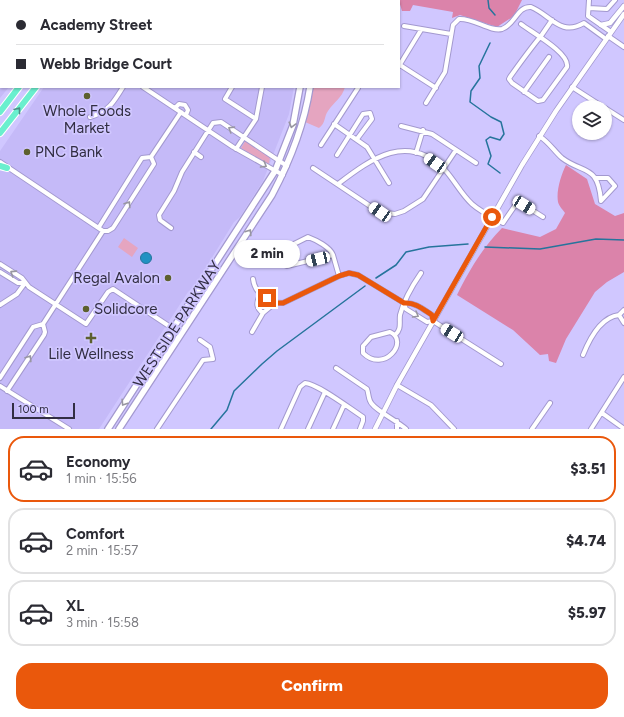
<!DOCTYPE html>
<meta charset="utf-8">
<style>
body{margin:0;font-family:Figtree,sans-serif;background:#f7f7f7;color:#2b2b33;height:100vh;display:flex;flex-direction:column;font-size:15px;white-space:nowrap}
*{box-sizing:border-box;margin:0}
p{font-size:13px;color:#7c7c81}
.icon{flex:none;width:22px;height:22px;fill:none;stroke:currentColor;stroke-width:2;stroke-linecap:round;stroke-linejoin:round}
.map{position:relative;height:429px;overflow:hidden}
.sheet{display:flex;flex-direction:column;background:#fff;flex:1}
.sheet>*{flex:none}
.hud{position:absolute;left:0px;top:0px;width:400px;height:88px;box-shadow:0 1px 3px #0004;display:grid;align-content:center;height:88px;padding:0 16px;background:#fff}
.tools{position:absolute;left:572px;top:100px;display:grid;gap:8px}
.tools a{display:grid;place-items:center;width:40px;height:40px;border-radius:50%;background:#fff;box-shadow:0 1px 3px #0004;font-size:20px}
.scale{position:absolute;left:12px;bottom:10px;width:63px;box-sizing:border-box;padding-left:4px;border:2px solid #322e43;border-top:0;font-size:11px;line-height:14px;white-space:nowrap;color:#322e43;-webkit-text-stroke:3px #d0c7ff;paint-order:stroke}
.end{position:absolute;width:18px;height:18px;margin:-9px;border:5px solid #ea580c;background:#fff;box-shadow:0 0 0 2px #fff}
.from{border-radius:50%}
.bubble{position:absolute;height:28px;border-radius:14px;background:#fff;box-shadow:0 1px 3px #0004;font-size:13px;font-weight:800;line-height:28px;text-align:center}
.car{position:absolute;width:12px;height:24px;margin:-12px -6px;border-radius:5px;box-shadow:0 0 3px 1px #0007;background:linear-gradient(#fff 24%,#345 0 40%,#fff 0 76%,#345 0 86%,#fff 0)}
.hud b{display:flex;align-items:center;gap:14px;height:38px;font-size:15px}
.hud b+b{border-top:1px solid #e1e1e2}
.hud i{width:10px;height:10px;background:#2b2b33}
ul{padding:7px 0 0;list-style:none}
li{display:flex;align-items:center;gap:12px;height:66px;margin:0 8px 6px;padding:0 8px;border:2px solid #e1e1e2;border-radius:16px}
li div{flex:1}
li b{display:block;font-size:15px}
li em{font-style:normal;font-weight:800}
li.on{border-color:#ea580c}
li>.icon{width:36px;height:36px;stroke-width:1.5}
.cta{display:flex;gap:8px;margin-top:auto;padding:8px 16px}
.cta a{flex:1;height:46px;border-radius:16px;background:#ea580c;color:#fff;font-size:16px;font-weight:800;line-height:46px;text-align:center}
.map>svg:first-child{display:block}
.built{fill:#c5baf8}
.green{fill:#e5a5c0}
.forest{fill:#db83aa}
.water{fill:#2192c2;stroke:#26749c}
.lines{fill:none;stroke-linecap:round;stroke-linejoin:round}
.stream{stroke:#26749c;stroke-width:1.5}
.minor-casing{stroke:#a399cf;stroke-width:6}
.tertiary-casing{stroke:#a399cf;stroke-width:6}
.secondary-casing{stroke:#a399cf;stroke-width:8}
.trunk-casing{stroke:#fff;stroke-width:8}
.minor{stroke:#fff;stroke-width:4}
.tertiary{stroke:#fff;stroke-width:4.5}
.secondary{stroke:#fff;stroke-width:5.5}
.trunk{stroke:#6aefce;stroke-width:6}
.oneway{stroke:#4e8e88}
.oneway2{stroke:#9896a1}
.route{stroke:#ea580c;stroke-width:5}
.poi-dot{fill:#5d602e;stroke:#d0c7ff;stroke-width:1.5}
.labels{text-anchor:middle;dominant-baseline:central;stroke-width:3.5;stroke-linejoin:round;paint-order:stroke}
.poi-label{font-size:15px;fill:#322e43;stroke:#d0c7ff}
.street-label{font-size:15px;fill:#322e43;stroke:#d0c7ff}
</style>
<div class="map">
<svg width="624" height="429" viewBox="0 0 624 429">
<rect width="100%" height="100%" fill="#d0c7ff"/>
<path class="built" d="M0 0H76L1 1V87H9L0 98Z
M111 0H290V1H110Z
M44 87H294L289 114 263 181 240 217 234 222 195 285 188 292 99 429H0V151Z"/>
<path class="green" d="M312 87H345C342 98 334 102 328 111 324 116 326 123 319 128L305 122Z
M246 140 270 157 269 164 262 161 241 148Z
M124 238 138 248 132 257 118 247Z"/>
<path class="forest" d="M397 0H522L514 16 497 27 460 15 452 18 453 12 413 5 410 11H402L399 1Z
M566 165 587 179 595 204 615 216 624 213V272L607 282 595 292 566 339 556 363 549 361 548 354 540 355 513 330 457 295C470 269 481 250 502 228L540 237 556 229 565 213C563 210 559 206 558 202 556 191 561 175 566 165Z"/>
<path class="water" d="M140.5 258a5.5 5.5 0 1 1 11 0a5.5 5.5 0 1 1-11 0Z"/>
<g class="lines">
<path class="stream" d="M488 0 489 8 495 15
M490 43 479 66 480 78 471 91 470 102 491 117 501 122 504 134 500 140 490 137 486 140 491 156 488 164 500 173
M485 247 540 249 596 239 624 240
M376 278 396 265 406 252 429 247 468 244
M211 429 227 410 234 391 262 364 277 351 365 286"/>
<defs>
<path id="minor" d="M12 0 14 1
M166 0 167 1
M259 0V1
M589 0 588 16 611 32
M176 1 177 0
M217 1 218 0
M0 2H1
M589 8 607 9 615 0
M521 24C531 32 570 53 567 67L543 100 538 101 512 83 509 79 510 77C520 63 530 49 541 36L552 20
M404 26 451 34
M608 36 624 47
M400 65 436 88
M399 66 421 30
M143 87 233 147 283 175
M232 87 225 99 256 119
M572 87 603 107
M524 92 549 57
M426 103 445 72 453 25 459 19C474 18 490 32 502 29 515 25 517 6 531 7 551 15 560 37 584 23L606 39
M175 108 179 104 185 105 188 110 186 115
M605 108 624 120
M90 117C108 112 114 102 123 87
M334 124 367 147 389 183
M401 126 432 134 476 163
M539 136C549 142 554 151 562 158 583 174 598 164 601 201L615 186 608 178H595
M321 145 358 88
M236 149 256 119 262 87
M194 152 201 157
M416 153 423 130
M337 155 363 114 370 113 372 119 357 139
M151 157 181 112
M0 162 103 231H108L113 228 154 164 151 157
M313 168 379 212 395 214 404 211 423 199 456 150
M338 184C372 158 408 132 445 170 455 181 461 194 472 204 481 212 492 217 503 223L516 204 524 205 543 217
M99 227 142 158 151 157
M171 228 160 220 159 215 174 191 182 172 213 123 221 122 287 166
M308 237C316 240 330 247 333 255L287 266 282 264 279 255 282 250Z
M333 255 339 276
M0 264 22 278 29 287 86 324 108 292 113 289 181 334
M0 272 18 283H25
M253 279C255 294 268 303 283 303L339 276 349 273 358 275 404 303C415 302 423 309 432 315L433 321
M260 295C256 303 256 308 263 313
M404 304 406 309 427 322 433 321
M0 305 17 294 25 283
M619 315 624 323
M433 321 501 364
M252 332 263 313 275 303
M390 332C410 341 384 374 363 353V346L371 337Z
M395 335C402 329 399 323 400 315 404 299 412 286 421 273
M583 355C589 340 601 317 619 315L624 310
M336 368 367 389C369 394 368 400 372 404 377 411 397 421 406 429
M0 378 33 327 43 324 103 231
M397 385 431 405 454 429
M0 386 69 429
M7 391 44 335 45 332 43 324
M602 413 623 428
M157 429 203 360 213 359 210 347 200 340
M281 429 300 387 305 383C318 384 349 408 363 417V421L360 429
M308 429 325 392
M333 429 344 405
M397 429V421
M532 429 550 403
M591 429 624 377"/>
<path id="tertiary" d="M601 25 610 23 624 6
M375 429 397 385 522 165 556 111 624 14"/>
<path id="secondary" d="M297 0V1
M307 0 308 1
M108 429 275 171 293 125 300 87
M119 429 272 195C290 161 304 126 310 87"/>
<path id="trunk" d="M87 1V0
M101 1 102 0
M0 112 19 87
M0 133 36 87
M0 166 7 168"/>
</defs>
<use href="#minor" class="minor-casing"/>
<use href="#tertiary" class="tertiary-casing"/>
<use href="#secondary" class="secondary-casing"/>
<use href="#trunk" class="trunk-casing"/>
<use href="#minor" class="minor"/>
<use href="#tertiary" class="tertiary"/>
<use href="#secondary" class="secondary"/>
<use href="#trunk" class="trunk"/>
</g>
<defs><path id="oneway-chevron" d="M-2-3.5L2.5 0L-2 3.5" fill="none" stroke-width="1.6" stroke-linecap="round" stroke-linejoin="round"/></defs>
<use class="oneway" href="#oneway-chevron" transform="translate(18 110) rotate(-52)"/>
<g class="oneway2">
<use href="#oneway-chevron" transform="translate(292 125) rotate(105)"/>
<use href="#oneway-chevron" transform="translate(231 129) rotate(-148)"/>
<use href="#oneway-chevron" transform="translate(264 165) rotate(30)"/>
<use href="#oneway-chevron" transform="translate(128 204) rotate(-57)"/>
<use href="#oneway-chevron" transform="translate(249 232) rotate(-57)"/>
<use href="#oneway-chevron" transform="translate(13 273) rotate(-147)"/>
<use href="#oneway-chevron" transform="translate(416 315) rotate(30)"/>
<use href="#oneway-chevron" transform="translate(29 358) rotate(-57)"/>
<use href="#oneway-chevron" transform="translate(124 403) rotate(123)"/>
</g>
<g class="lines">
<path class="route" d="M267 298 275 303H283L339 276 349 273 358 275 404 303C415 302 423 309 432 315L433 321 492 217"/>
</g>
<g class="poi-dot">
<circle cx="87" cy="96" r="4"/>
<circle cx="27" cy="152" r="4"/>
<circle cx="168" cy="278" r="4"/>
<circle cx="86" cy="309" r="4"/>
<path d="M89 332h4v4h4v4h-4v4h-4v-4h-4v-4h4z"/>
</g>
<g class="labels">
<g class="poi-label">
<text x="87" y="111">Whole Foods<tspan x="87" dy="17">Market</tspan></text>
<text x="35" y="152" text-anchor="start">PNC Bank</text>
<text x="160" y="278" text-anchor="end">Regal Avalon</text>
<text x="94" y="309" text-anchor="start">Solidcore</text>
<text x="91" y="354">Lile Wellness</text>
</g>
<g class="street-label">
<text transform="translate(177 324) rotate(-57)">WESTSIDE PARKWAY</text>
</g>
</g>
</svg>
<div class="tools">
<a><svg class="icon" aria-label="layers" viewBox="0 0 24 24"><path d="M12 4l9 5-9 5-9-5zM3 14l9 5 9-5"/></svg></a>
</div>
<div class="scale">100 m</div>
<i class="end from" style="left:492px;top:217px"></i>
<i class="end" style="left:267px;top:298px"></i>
<div class="bubble" style="left:234px;top:240px;width:66px">2 min</div>
<i class="car" style="left:435px;top:163px;rotate:305deg"></i>
<i class="car" style="left:524px;top:205px;rotate:121deg"></i>
<i class="car" style="left:380px;top:212px;rotate:304deg"></i>
<i class="car" style="left:318px;top:259px;rotate:257deg"></i>
<i class="car" style="left:452px;top:333px;rotate:302deg"></i>
<div class="hud">
<b><i class="from"></i>Academy Street</b>
<b><i></i>Webb Bridge Court</b>
</div>
</div>
<section class="sheet">
<ul>
<li class="on"><svg class="icon" aria-label="car" viewBox="0 0 24 24"><path d="M5 17H2v-5l4-1 3-4h7l3 4 3 1v5h-3M9 17h6M6 11h13"/><circle cx="7" cy="17" r="2"/><circle cx="17" cy="17" r="2"/></svg><div><b>Economy</b><p>1 min · 15:56</p></div><em>$3.51</em></li>
<li><svg class="icon" aria-label="car" viewBox="0 0 24 24"><path d="M5 17H2v-5l4-1 3-4h7l3 4 3 1v5h-3M9 17h6M6 11h13"/><circle cx="7" cy="17" r="2"/><circle cx="17" cy="17" r="2"/></svg><div><b>Comfort</b><p>2 min · 15:57</p></div><em>$4.74</em></li>
<li><svg class="icon" aria-label="car" viewBox="0 0 24 24"><path d="M5 17H2v-5l4-1 3-4h7l3 4 3 1v5h-3M9 17h6M6 11h13"/><circle cx="7" cy="17" r="2"/><circle cx="17" cy="17" r="2"/></svg><div><b>XL</b><p>3 min · 15:58</p></div><em>$5.97</em></li>
</ul>
<div class="cta"><a>Confirm</a></div>
</section>
